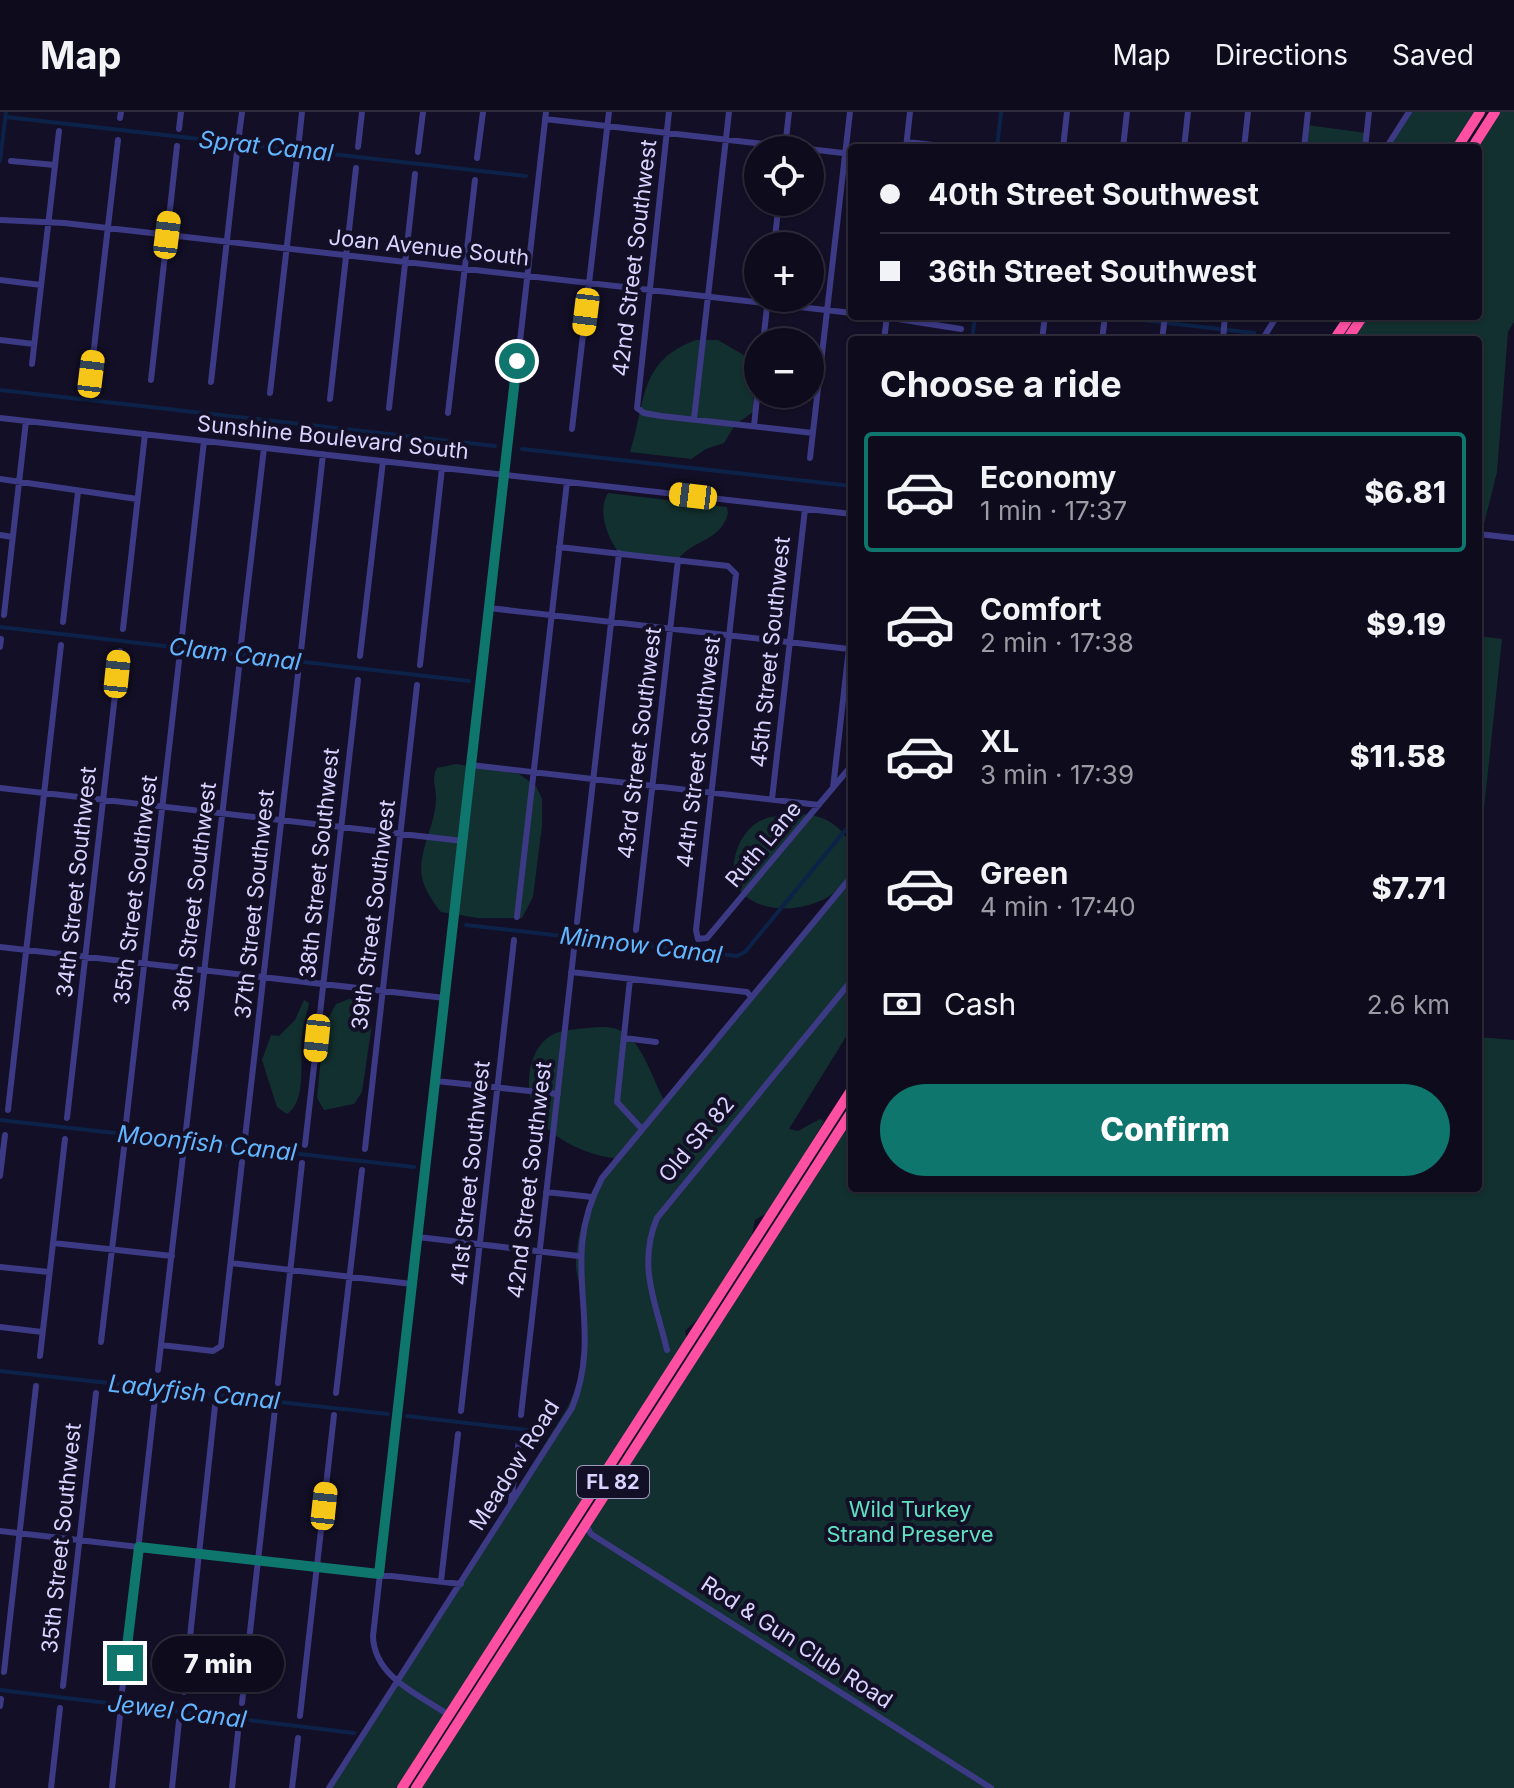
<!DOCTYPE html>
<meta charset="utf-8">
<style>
body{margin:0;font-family:Inter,sans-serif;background:#1c1929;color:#f1f3f6;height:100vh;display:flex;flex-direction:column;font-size:30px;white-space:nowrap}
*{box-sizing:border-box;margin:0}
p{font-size:26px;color:#9b9ba3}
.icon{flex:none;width:44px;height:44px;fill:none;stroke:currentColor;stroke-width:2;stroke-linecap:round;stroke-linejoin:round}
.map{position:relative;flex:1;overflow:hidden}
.drawer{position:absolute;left:848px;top:224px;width:634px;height:856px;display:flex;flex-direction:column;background:#0e0b1c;border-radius:8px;box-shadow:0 2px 6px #0004,0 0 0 2px #2e2b3b}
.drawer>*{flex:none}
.top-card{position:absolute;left:848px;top:32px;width:634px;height:176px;border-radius:8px;box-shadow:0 2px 6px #0004,0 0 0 2px #2e2b3b;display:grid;align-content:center;height:176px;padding:0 32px;background:#0e0b1c}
.buttons{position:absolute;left:744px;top:24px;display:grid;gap:16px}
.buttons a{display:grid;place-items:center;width:80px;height:80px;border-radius:50%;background:#0e0b1c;box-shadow:0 2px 6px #0004,0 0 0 2px #2e2b3b;font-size:40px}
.end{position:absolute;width:36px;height:36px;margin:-18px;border:10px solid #0f766e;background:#fff;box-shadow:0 0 0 4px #fff}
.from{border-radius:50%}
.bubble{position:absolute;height:56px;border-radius:28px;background:#0e0b1c;box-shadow:0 2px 6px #0004,0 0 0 2px #2e2b3b;font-size:26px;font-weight:800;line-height:56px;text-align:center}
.car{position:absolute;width:24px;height:48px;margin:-24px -12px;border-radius:10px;box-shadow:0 0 6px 2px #0007;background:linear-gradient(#f5c518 24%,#345 0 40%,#f5c518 0 76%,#345 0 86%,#f5c518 0)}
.top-card b{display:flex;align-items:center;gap:28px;height:76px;font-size:30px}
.top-card b+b{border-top:2px solid #2e2b3b}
.top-card i{width:20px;height:20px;background:#f1f3f6}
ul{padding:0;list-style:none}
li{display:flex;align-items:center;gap:24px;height:120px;margin:0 16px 12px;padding:0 16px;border:4px solid transparent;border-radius:8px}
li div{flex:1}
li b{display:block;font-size:30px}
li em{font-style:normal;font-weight:800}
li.active{border-color:#0f766e}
li>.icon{width:72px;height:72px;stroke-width:1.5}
h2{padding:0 32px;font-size:36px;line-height:96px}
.pay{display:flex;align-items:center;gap:20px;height:88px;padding:0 32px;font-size:30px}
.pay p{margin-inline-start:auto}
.action{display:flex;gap:16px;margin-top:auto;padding:16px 32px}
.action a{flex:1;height:92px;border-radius:48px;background:#0f766e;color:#fff;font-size:32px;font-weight:800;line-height:92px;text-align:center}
header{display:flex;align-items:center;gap:48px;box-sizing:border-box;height:112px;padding:0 40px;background:#0e0b1c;border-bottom:2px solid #2e2b3b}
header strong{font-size:38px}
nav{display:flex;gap:44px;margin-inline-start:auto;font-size:28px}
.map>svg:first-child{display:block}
.green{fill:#12302f}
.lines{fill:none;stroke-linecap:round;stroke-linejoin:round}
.canal{stroke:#0c2248;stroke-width:4}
.minor{stroke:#3d3a85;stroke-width:6}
.highway{stroke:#ff4fa3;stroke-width:10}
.route{stroke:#0f766e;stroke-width:10}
.labels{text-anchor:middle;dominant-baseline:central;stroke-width:8;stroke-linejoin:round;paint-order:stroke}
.shield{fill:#130f26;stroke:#9e99be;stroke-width:2}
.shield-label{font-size:20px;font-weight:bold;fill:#d9d4ff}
.street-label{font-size:22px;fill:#d9d4ff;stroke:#130f26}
.park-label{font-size:22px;fill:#5fe0c0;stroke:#130f26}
.water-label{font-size:24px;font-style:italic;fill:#62b6ff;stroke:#130f26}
</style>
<header>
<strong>Map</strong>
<nav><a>Map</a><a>Directions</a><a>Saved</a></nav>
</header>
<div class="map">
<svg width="1514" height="1676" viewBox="0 0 1514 1676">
<rect width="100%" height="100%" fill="#130f26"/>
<path class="green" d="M1409 0H1478L1454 36H1387Z
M1498 0H1514V210L1508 220 1497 360 1483 416 1478 415V228H1350L1365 204H1478V36H1474Z
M1307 13 1366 21 1365 36H1304Z
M696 228H718L747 245 754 267 753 300 735 313 724 331 706 337 691 347 630 340C646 293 637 249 696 228Z
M608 381 727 395 728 401C721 429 695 427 679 446L618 440C607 424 597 399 608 381Z
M1478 524 1502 527 1478 754Z
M456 652 519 662 536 674 542 687V714L533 785 522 806H478L441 800C434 792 424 776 422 766 417 740 436 713 436 686 436 674 431 667 437 656Z
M799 702C825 703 839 712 852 734 852 742 853 752 851 759 838 795 777 807 748 786 721 768 736 719 762 708 773 703 787 703 799 702Z
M852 768V915L789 1017 798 1019 820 1007 824 1009 822 1013 769 1100 755 1108 751 1128 700 1205 685 1219 687 1228 399 1676H331L566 1298C584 1266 588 1221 582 1185 580 1173 575 1160 576 1149 578 1108 593 1080 614 1046 590 1044 554 1028 539 1007 522 983 526 933 556 921 565 918 577 917 587 916 598 915 612 913 623 920 643 932 653 968 664 988Z
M349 887 357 889 372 912 362 980 354 992 324 998 317 986 324 914 336 892Z
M304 888 309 891C307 902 303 912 302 923 299 945 308 988 287 1002L277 995 262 948 271 923 279 924 295 908Z
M1478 925 1514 928V1676H419L852 1003V1076H1478Z"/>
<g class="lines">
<path class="canal" d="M6 5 526 64
M997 36 1001 0
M0 49 6 0
M1108 205 1161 210
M1168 211 1220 217
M1227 218 1254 221
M972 228 975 204
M0 278 495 334
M522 337 852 374
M0 515 469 569
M466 813 737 844 745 840 852 710
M0 1008 414 1055
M0 1259 388 1302
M407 1304 545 1320
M0 1578 354 1621"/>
<path class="minor" d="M669 0 637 296 644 301 661 304 813 321
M120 6 121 0
M545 7 852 42
M179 17 181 0
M239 23 242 0
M299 28 302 0
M907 30 959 36
M358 35 362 0
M785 36 789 0
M906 36 910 0
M1063 36 1067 0
M1123 36 1127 0
M1184 36 1188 0
M1244 36 1248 0
M1304 36 1308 0
M1365 36 1369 0
M1386 36 1409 0
M418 40 423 0
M477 46 483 0
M11 49 55 53
M1 108 64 111 852 201
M774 134 779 90
M0 168 41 173
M879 204 961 217
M987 227 995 228
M0 228 34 232
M884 228 887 204
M1042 228 1045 204
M1102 228 1105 204
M1162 228 1165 204
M1223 228 1225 204
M1262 228 1277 204
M763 230 768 186
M32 252 59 19
M91 262 118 28
M151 268 177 34
M211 270 237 39
M270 281 297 46
M330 287 356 56
M389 296 415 62
M448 301 475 68
M0 306 852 402
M694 307 729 0
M754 314 758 276
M572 317 609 0
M810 346 850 0
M0 367 137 387
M1478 422 1514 426
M0 423 12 425
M559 435 728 454 736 462 696 818 698 827 707 826 852 653
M489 496 849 537
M4 503 26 309
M63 510 78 380
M123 517 145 322
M182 524 204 329
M241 532 264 336
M0 535 1 527
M301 539 323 342
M360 544 383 349
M420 553 442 356
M471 653 819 693
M0 676 463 729
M833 676 852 510
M772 687 805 397
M517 805 567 370
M577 810 619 441
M636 818 678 448
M0 835 445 886
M571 860 747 880 751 885
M630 867 617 990 641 1016
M624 926 656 930
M436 969 558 982
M8 998 61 533
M67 1006 120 539
M126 1011 179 549
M186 1018 239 556
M245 1026 298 562
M305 1033 358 568
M365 1037 417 573
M0 1064 5 1023
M546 1080 592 1085
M418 1125 579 1144
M53 1131 172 1144
M231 1151 412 1172
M0 1155 49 1160
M0 1215 42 1220
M101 1230 124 1036
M161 1233 213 1239 221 1234 242 1050
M667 1238C656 1191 637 1154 657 1106L852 868
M40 1244 65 1027
M158 1258 183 1044
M278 1271 302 1051
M336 1281 362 1058
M461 1299 514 828
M521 1303 574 837
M511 1390 519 1328
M586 1413 591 1422 991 1676
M0 1419 461 1472
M441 1469 458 1322
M4 1560 36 1274
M63 1574 96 1281
M122 1580 155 1287
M184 1580 215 1294
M242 1591 275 1297
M0 1594 1 1587
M449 1603C419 1583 374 1565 373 1524L546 0
M300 1604 334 1303
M51 1676 60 1596
M112 1676 120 1604
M172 1676 179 1609
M232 1676 238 1620
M292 1676 298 1626
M329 1676 572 1296C606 1211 556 1152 602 1066L852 764"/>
<path class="highway" d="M1457 36 1480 0
M1472 36 1495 0
M1334 228 1350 204
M1347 228 1363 204
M402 1676 852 977
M416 1676 852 999"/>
</g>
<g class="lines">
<path class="route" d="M125 1551 139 1435 379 1462 517 249"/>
</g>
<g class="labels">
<rect class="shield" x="577" y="1354" width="72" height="32" rx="6"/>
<g class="shield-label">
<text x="613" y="1370">FL 82</text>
</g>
<g class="street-label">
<text transform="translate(429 135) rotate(6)">Joan Avenue South</text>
<text transform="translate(634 146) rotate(-83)">42nd Street Southwest</text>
<text transform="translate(333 325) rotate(6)">Sunshine Boulevard South</text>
<text transform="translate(770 540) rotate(-84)">45th Street Southwest</text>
<text transform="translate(639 631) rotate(-83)">43rd Street Southwest</text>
<text transform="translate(698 640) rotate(-83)">44th Street Southwest</text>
<text transform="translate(763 732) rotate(-50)">Ruth Lane</text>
<text transform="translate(319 751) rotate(-84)">38th Street Southwest</text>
<text transform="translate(76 770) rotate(-84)">34th Street Southwest</text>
<text transform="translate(135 778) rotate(-83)">35th Street Southwest</text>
<text transform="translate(194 785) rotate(-83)">36th Street Southwest</text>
<text transform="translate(254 792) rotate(-84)">37th Street Southwest</text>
<text transform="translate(373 803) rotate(-83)">39th Street Southwest</text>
<text transform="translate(696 1027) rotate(-50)">Old SR 82</text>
<text transform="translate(470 1061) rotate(-84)">41st Street Southwest</text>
<text transform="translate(529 1068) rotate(-83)">42nd Street Southwest</text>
<text transform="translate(514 1353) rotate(-58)">Meadow Road</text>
<text transform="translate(61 1426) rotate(-84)">35th Street Southwest</text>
<text transform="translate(797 1530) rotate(33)">Rod &amp; Gun Club Road</text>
</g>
<g class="park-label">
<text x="910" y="1397">Wild Turkey<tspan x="910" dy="25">Strand Preserve</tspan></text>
</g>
<g class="water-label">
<text transform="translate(266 34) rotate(6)">Sprat Canal</text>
<text transform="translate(235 542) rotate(7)">Clam Canal</text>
<text transform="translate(641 833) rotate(7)">Minnow Canal</text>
<text transform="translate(207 1031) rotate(6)">Moonfish Canal</text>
<text transform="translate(194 1280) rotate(6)">Ladyfish Canal</text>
<text transform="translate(177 1599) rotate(7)">Jewel Canal</text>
</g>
</g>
</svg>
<div class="buttons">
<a><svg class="icon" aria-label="locate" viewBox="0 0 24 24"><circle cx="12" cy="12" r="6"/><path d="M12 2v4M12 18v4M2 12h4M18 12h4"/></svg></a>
<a>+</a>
<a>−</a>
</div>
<i class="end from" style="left:517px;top:249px"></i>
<i class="end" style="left:125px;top:1551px"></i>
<div class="bubble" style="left:152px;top:1524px;width:132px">7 min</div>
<i class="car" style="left:167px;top:123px;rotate:7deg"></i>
<i class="car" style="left:586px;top:200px;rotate:187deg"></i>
<i class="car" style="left:91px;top:262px;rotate:7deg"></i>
<i class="car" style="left:693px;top:384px;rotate:277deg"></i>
<i class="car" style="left:117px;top:562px;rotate:6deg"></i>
<i class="car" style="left:317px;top:926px;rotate:186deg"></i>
<i class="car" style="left:324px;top:1394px;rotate:6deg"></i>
<div class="top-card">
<b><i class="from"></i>40th Street Southwest</b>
<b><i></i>36th Street Southwest</b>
</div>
<section class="drawer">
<h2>Choose a ride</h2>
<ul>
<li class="active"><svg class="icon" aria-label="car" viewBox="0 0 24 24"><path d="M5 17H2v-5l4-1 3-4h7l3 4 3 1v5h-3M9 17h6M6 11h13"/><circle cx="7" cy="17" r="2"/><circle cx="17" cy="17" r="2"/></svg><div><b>Economy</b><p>1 min · 17:37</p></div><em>$6.81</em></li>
<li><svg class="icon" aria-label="car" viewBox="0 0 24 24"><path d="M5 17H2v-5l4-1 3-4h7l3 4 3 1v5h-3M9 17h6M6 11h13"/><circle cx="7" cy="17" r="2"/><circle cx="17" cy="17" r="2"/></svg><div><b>Comfort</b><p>2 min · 17:38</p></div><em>$9.19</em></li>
<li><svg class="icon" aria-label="car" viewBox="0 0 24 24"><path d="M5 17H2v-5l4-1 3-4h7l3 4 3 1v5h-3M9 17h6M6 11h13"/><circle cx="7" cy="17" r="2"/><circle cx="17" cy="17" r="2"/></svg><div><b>XL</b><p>3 min · 17:39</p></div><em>$11.58</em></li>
<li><svg class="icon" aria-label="car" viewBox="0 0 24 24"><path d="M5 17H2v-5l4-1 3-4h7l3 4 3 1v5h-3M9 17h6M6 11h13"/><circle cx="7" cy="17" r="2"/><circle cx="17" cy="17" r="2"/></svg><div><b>Green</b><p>4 min · 17:40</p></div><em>$7.71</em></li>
</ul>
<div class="pay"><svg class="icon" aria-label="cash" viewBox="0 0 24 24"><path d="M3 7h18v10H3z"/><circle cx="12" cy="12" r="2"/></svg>Cash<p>2.6 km</p></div>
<div class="action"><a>Confirm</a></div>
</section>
</div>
